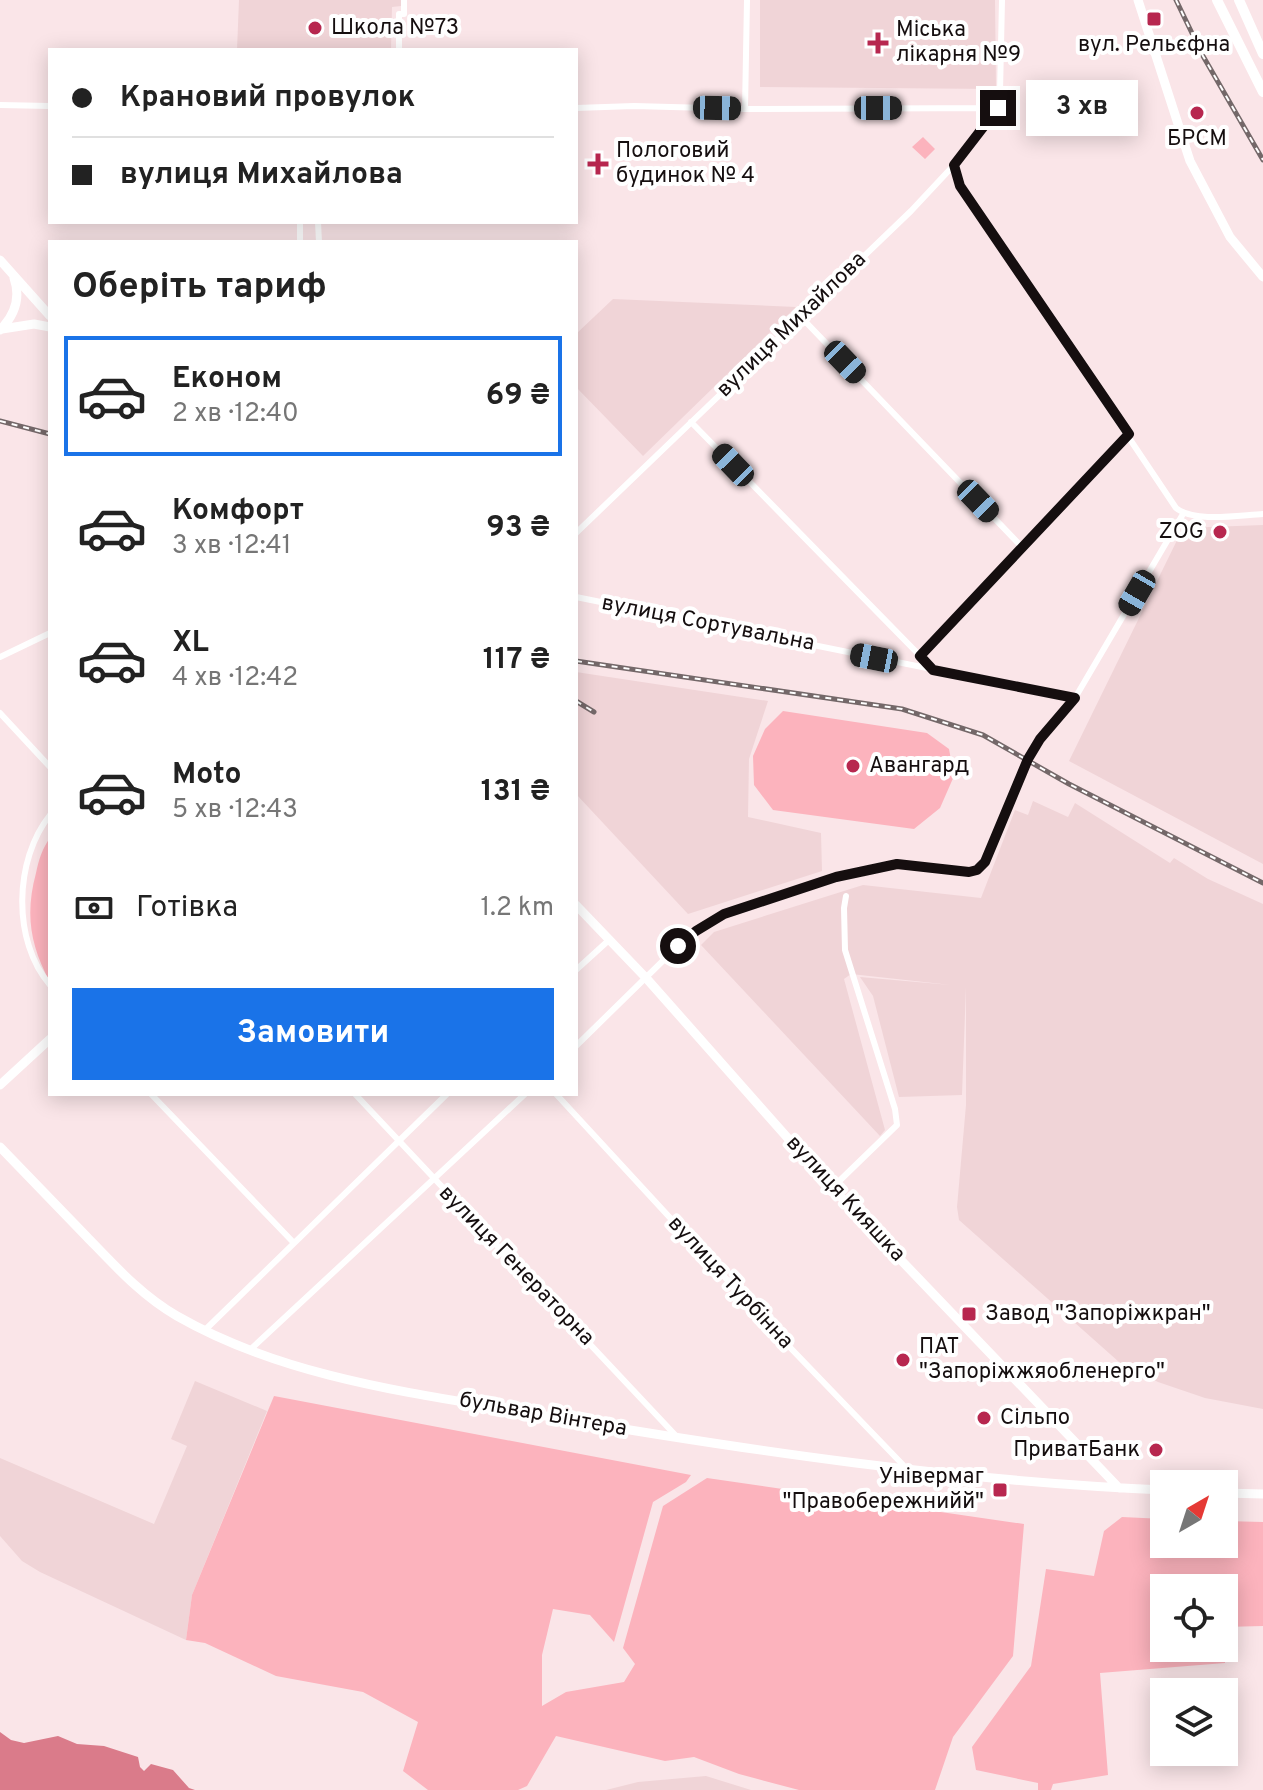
<!DOCTYPE html>
<html lang="uk">
<meta charset="utf-8">
<style>
body{margin:0;font-family:Overpass,sans-serif;background:#f2f2f2;color:#222;height:100vh;display:flex;flex-direction:column;font-size:30px;white-space:nowrap}
*{box-sizing:border-box;margin:0}
p{font-size:26px;color:#767676}
.icon{flex:none;width:44px;height:44px;fill:none;stroke:currentColor;stroke-width:2;stroke-linecap:round;stroke-linejoin:round}
.map{position:relative;flex:1;overflow:hidden}
.panel{position:absolute;left:48px;top:240px;width:530px;height:856px;display:flex;flex-direction:column;background:#fff;border-radius:0px;box-shadow:0 4px 20px #0003}
.panel>*{flex:none}
.banner{position:absolute;left:48px;top:48px;width:530px;height:176px;border-radius:0px;box-shadow:0 4px 20px #0003;display:grid;align-content:center;height:176px;padding:0 24px;background:#fff}
.needle{width:52px;rotate:39deg}
.buttons{position:absolute;left:1150px;top:1470px;display:grid;gap:16px}
.buttons a{display:grid;place-items:center;width:88px;height:88px;border-radius:0px;background:#fff;box-shadow:0 4px 20px #0003;font-size:40px}
.end{position:absolute;width:36px;height:36px;margin:-18px;border:10px solid #150e0f;background:#fff;box-shadow:0 0 0 4px #fff}
.from{border-radius:50%}
.bubble{position:absolute;height:56px;border-radius:0px;background:#fff;box-shadow:0 4px 20px #0003;font-size:26px;font-weight:700;line-height:56px;text-align:center}
.car{position:absolute;width:24px;height:48px;margin:-24px -12px;border-radius:10px;box-shadow:0 0 6px 2px #0007;background:linear-gradient(#222 24%,#8ab4d8 0 40%,#222 0 76%,#8ab4d8 0 86%,#222 0)}
.banner b{display:flex;align-items:center;gap:28px;height:76px;font-size:30px}
.banner b+b{border-top:2px solid #e0e0e0}
.banner i{width:20px;height:20px;background:#222}
ul{padding:0;list-style:none}
li{display:flex;align-items:center;gap:24px;height:120px;margin:0 16px 12px;padding:0 8px;border:4px solid transparent;border-radius:0px}
li div{flex:1}
li b{display:block;font-size:30px}
li em{font-style:normal;font-weight:700}
li.active{border-color:#1a73e8}
li>.icon{width:72px;height:72px;stroke-width:1.5}
h2{padding:0 24px;font-size:36px;line-height:96px}
.pay{display:flex;align-items:center;gap:20px;height:88px;padding:0 24px;font-size:30px}
.pay p{margin-inline-start:auto}
.button{display:flex;gap:16px;margin-top:auto;padding:16px 24px}
.button a{flex:1;height:92px;border-radius:0px;background:#1a73e8;color:#fff;font-size:32px;font-weight:700;line-height:92px;text-align:center}
.map>svg:first-child{display:block}
.built{fill:#f0d4d7}
.green{fill:#fcb3bd;fill-rule:evenodd}
.water{fill:#da7b8a}
.lines{fill:none;stroke-linecap:round;stroke-linejoin:round}
.street{stroke:#fff;stroke-width:6}
.secondary{stroke:#fff;stroke-width:9}
.primary{stroke:#fff;stroke-width:10}
.rail-casing{stroke:#746869;stroke-width:5}
.rail{stroke:#fff;stroke-width:2;stroke-dasharray:6;stroke-linecap:butt}
.route{stroke:#150e0f;stroke-width:10}
.poi-dot{fill:#b7274f;stroke:#fff;stroke-width:3}
.labels{text-anchor:middle;dominant-baseline:central;stroke-width:8;stroke-linejoin:round;paint-order:stroke}
.poi-label{font-size:22px;fill:#150e0f;stroke:#fff;text-anchor:start}
.street-label{font-size:22px;fill:#150e0f;stroke:#fff}
</style>
<div class="map">
<svg width="1263" height="1790" viewBox="0 0 1263 1790">
<rect width="100%" height="100%" fill="#fae5e8"/>
<path class="built" d="M239 0H401V6L392 7 391 50H237Z
M760 0H995L996 89 760 87Z
M613 299 796 307 643 456 576 387V334Z
M1263 525V864L1069 761 1183 528Z
M576 672 768 701 749 759 748 817 821 833 822 871 688 914 576 794Z
M1033 801 1068 817 1075 803 1170 863 1174 858 1208 879 1263 904V1409L1205 1398 1158 1382 1119 1362 959 1220 957 1207 966 1105V987L962 1095 899 1097 873 996 860 977 951 985 851 974 844 979 885 1130 880 1136 701 945 714 932 863 885 981 898 1015 810 1028 815Z
M195 1381 267 1411 192 1595 186 1640 40 1572 22 1561 0 1536V1458L154 1524 187 1446 171 1439Z
M706 1776 751 1790H606L638 1782Z"/>
<path class="green" d="M923 137 935 149 925 159 912 147Z
M783 711 927 733 949 749 954 776 940 808 914 829 773 810 754 785 753 756 765 729Z
M50 838V982C30 945 25 914 36 873 39 859 42 849 50 838Z
M274 1396 691 1475 686 1482 653 1502 614 1642 590 1615 553 1609 542 1655V1706L566 1692 624 1682 635 1664 623 1648 663 1506 707 1478 1024 1524 1013 1656 953 1737 935 1790H799L739 1774 694 1757 665 1761 556 1736 527 1786 518 1790H428L403 1771 418 1722 363 1692 276 1676 205 1643 186 1640 192 1595Z
M1122 1517 1164 1519V1544H1224V1521L1263 1522V1626L1224 1627 1225 1663 1100 1673 1108 1775 1053 1784 1051 1790H1038V1783L976 1770 972 1747 1031 1666 1046 1569 1094 1576 1104 1531ZM1224 1588V1648H1164V1588Z"/>
<path class="water" d="M0 1732 11 1740 24 1743 58 1736 77 1744 104 1746 138 1757 140 1767 144 1771 151 1764 173 1770 189 1788 195 1790H0Z"/>
<g class="lines">
<path class="street" d="M399 50V14H404V0
M0 105 50 106
M576 108 634 106 745 109 998 108
M745 109 747 0
M954 165 960 186 1176 508C1194 523 1240 515 1263 514
M300 222V242
M318 222 319 242
M800 316 1022 547
M691 422 932 668
M576 533 911 211 954 165 998 108 1000 92 1002 0
M576 597 1075 698
M920 656 1129 434
M0 657 50 633
M0 713 50 767
M50 815C14 860 12 941 50 985
M576 970 609 940
M576 1046 678 946 696 931 724 914 836 877 882 865 897 864 969 872 977 870 985 862 1028 759 1040 739 1075 698 1183 514
M151 1094 293 1242
M355 1094 678 1438
M556 1094 779 1336 906 1468
M832 1188 897 1125 895 1109 845 950 844 908 846 896
M205 1330 447 1094
M251 1349 525 1094"/>
<path class="secondary" d="M1138 0 1190 161 1230 237 1263 277
M0 260 50 316
M2 329 34 324 50 327
M0 330C15 315 21 298 14 278
M576 905 647 979 832 1188 1119 1488
M0 1085 50 1039
M0 1147C29 1177 58 1207 87 1237 115 1266 142 1296 177 1316 289 1380 421 1394 546 1416 751 1451 956 1481 1164 1490
M1224 1493 1263 1494"/>
<path class="primary" d="M1217 0 1263 92
M1239 0 1263 54"/>
<defs>
<path id="rail" d="M1176 0 1203 56 1263 160
M0 421 50 434
M576 661 902 709 983 735 1069 784 1263 883
M576 701 594 712"/>
</defs>
<use href="#rail" class="rail-casing"/>
<use href="#rail" class="rail"/>
</g>
<g class="lines">
<path class="route" d="M678 946 696 931 724 914 836 877 897 864 969 872 977 870 985 862 1028 759 1040 739 1075 698 933 670 920 656 1129 434 960 186 954 165 998 108"/>
</g>
<g class="poi-dot">
<rect x="1146" y="11" width="16" height="16" rx="4"/>
<circle cx="315" cy="28" r="8"/>
<path d="M874 31h8v8h8v8h-8v8h-8v-8h-8v-8h8z"/>
<circle cx="1197" cy="113" r="8"/>
<path d="M594 152h8v8h8v8h-8v8h-8v-8h-8v-8h8z"/>
<circle cx="1220" cy="532" r="8"/>
<circle cx="853" cy="766" r="8"/>
<rect x="961" y="1306" width="16" height="16" rx="4"/>
<circle cx="903" cy="1360" r="8"/>
<circle cx="984" cy="1418" r="8"/>
<circle cx="1156" cy="1450" r="8"/>
<rect x="992" y="1482" width="16" height="16" rx="4"/>
</g>
<g class="labels">
<g class="poi-label">
<text x="331" y="28">Школа №73</text>
<text x="896" y="30">Міська<tspan x="896" dy="25">лікарня №9</tspan></text>
<text x="1154" y="45" text-anchor="middle">вул. Рельєфна</text>
<text x="1197" y="139" text-anchor="middle">БРСМ</text>
<text x="616" y="151">Пологовий<tspan x="616" dy="25">будинок № 4</tspan></text>
<text x="1204" y="532" text-anchor="end">ZOG</text>
<text x="869" y="766">Авангард</text>
<text x="985" y="1314">Завод "Запоріжкран"</text>
<text x="919" y="1347">ПАТ<tspan x="919" dy="25">"Запоріжжяобленерго"</tspan></text>
<text x="1000" y="1418">Сільпо</text>
<text x="1140" y="1450" text-anchor="end">ПриватБанк</text>
<text x="984" y="1477" text-anchor="end">Універмаг<tspan x="984" dy="25">"Правобережнийй"</tspan></text>
</g>
<g class="street-label">
<text transform="translate(792 325) rotate(-44)">вулиця Михайлова</text>
<text transform="translate(708 624) rotate(11)">вулиця Сортувальна</text>
<text transform="translate(845 1199) rotate(47)">вулиця Кияшка</text>
<text transform="translate(516 1266) rotate(46)">вулиця Генераторна</text>
<text transform="translate(730 1283) rotate(47)">вулиця Турбінна</text>
<text transform="translate(543 1415) rotate(10)">бульвар Вінтера</text>
</g>
</g>
</svg>
<div class="buttons">
<a><svg class="needle" viewBox="-14 -14 28 28"><path d="M0-13l5 13h-10z" fill="#e53935"/><path d="M0 13l5-13h-10z" fill="#767676"/></svg></a>
<a><svg class="icon" aria-label="locate" viewBox="0 0 24 24"><circle cx="12" cy="12" r="6"/><path d="M12 2v4M12 18v4M2 12h4M18 12h4"/></svg></a>
<a><svg class="icon" aria-label="layers" viewBox="0 0 24 24"><path d="M12 4l9 5-9 5-9-5zM3 14l9 5 9-5"/></svg></a>
</div>
<i class="end from" style="left:678px;top:946px"></i>
<i class="end" style="left:998px;top:108px"></i>
<div class="bubble" style="left:1026px;top:80px;width:112px">3 хв</div>
<i class="car" style="left:717px;top:108px;rotate:91deg"></i>
<i class="car" style="left:878px;top:108px;rotate:90deg"></i>
<i class="car" style="left:845px;top:362px;rotate:136deg"></i>
<i class="car" style="left:733px;top:465px;rotate:316deg"></i>
<i class="car" style="left:978px;top:501px;rotate:136deg"></i>
<i class="car" style="left:1137px;top:593px;rotate:210deg"></i>
<i class="car" style="left:874px;top:658px;rotate:281deg"></i>
<div class="banner">
<b><i class="from"></i>Крановий провулок</b>
<b><i></i>вулиця Михайлова</b>
</div>
<section class="panel">
<h2>Оберіть тариф</h2>
<ul>
<li class="active"><svg class="icon" aria-label="car" viewBox="0 0 24 24"><path d="M5 17H2v-5l4-1 3-4h7l3 4 3 1v5h-3M9 17h6M6 11h13"/><circle cx="7" cy="17" r="2"/><circle cx="17" cy="17" r="2"/></svg><div><b>Економ</b><p>2 хв · 12:40</p></div><em>69 ₴</em></li>
<li><svg class="icon" aria-label="car" viewBox="0 0 24 24"><path d="M5 17H2v-5l4-1 3-4h7l3 4 3 1v5h-3M9 17h6M6 11h13"/><circle cx="7" cy="17" r="2"/><circle cx="17" cy="17" r="2"/></svg><div><b>Комфорт</b><p>3 хв · 12:41</p></div><em>93 ₴</em></li>
<li><svg class="icon" aria-label="car" viewBox="0 0 24 24"><path d="M5 17H2v-5l4-1 3-4h7l3 4 3 1v5h-3M9 17h6M6 11h13"/><circle cx="7" cy="17" r="2"/><circle cx="17" cy="17" r="2"/></svg><div><b>XL</b><p>4 хв · 12:42</p></div><em>117 ₴</em></li>
<li><svg class="icon" aria-label="car" viewBox="0 0 24 24"><path d="M5 17H2v-5l4-1 3-4h7l3 4 3 1v5h-3M9 17h6M6 11h13"/><circle cx="7" cy="17" r="2"/><circle cx="17" cy="17" r="2"/></svg><div><b>Moto</b><p>5 хв · 12:43</p></div><em>131 ₴</em></li>
</ul>
<div class="pay"><svg class="icon" aria-label="cash" viewBox="0 0 24 24"><path d="M3 7h18v10H3z"/><circle cx="12" cy="12" r="2"/></svg>Готівка<p>1.2 km</p></div>
<div class="button"><a>Замовити</a></div>
</section>
</div>
